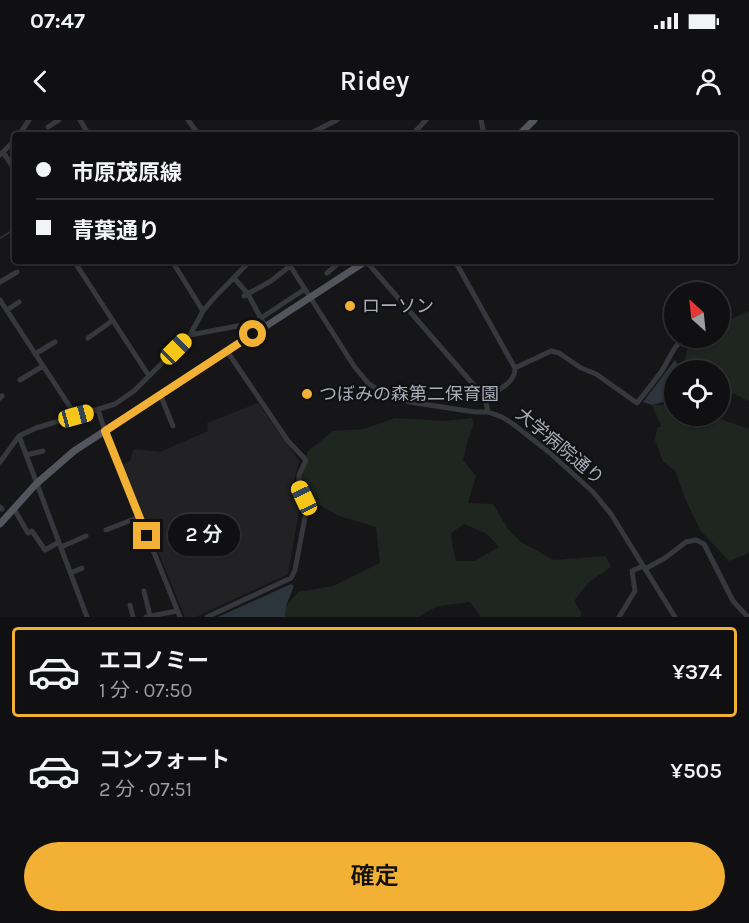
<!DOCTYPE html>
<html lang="ja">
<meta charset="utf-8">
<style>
body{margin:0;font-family:Karla,"Noto Sans JP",sans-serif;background:#1e1e20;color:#f1f3f6;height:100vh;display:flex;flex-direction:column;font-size:22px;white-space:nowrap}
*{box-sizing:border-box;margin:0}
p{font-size:20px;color:#9c9d9f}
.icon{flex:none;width:33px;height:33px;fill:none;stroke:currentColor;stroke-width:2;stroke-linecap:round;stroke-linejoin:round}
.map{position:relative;height:497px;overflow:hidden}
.drawer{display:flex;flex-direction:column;background:#101012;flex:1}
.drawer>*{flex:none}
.guide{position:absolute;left:12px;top:12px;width:726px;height:132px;border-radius:6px;box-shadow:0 2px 4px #0004,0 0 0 2px #303032;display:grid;align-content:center;height:132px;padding:0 24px;background:#101012}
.needle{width:39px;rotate:333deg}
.buttons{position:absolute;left:664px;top:162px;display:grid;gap:12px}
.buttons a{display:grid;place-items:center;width:66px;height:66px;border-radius:50%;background:#101012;box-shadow:0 2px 4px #0004,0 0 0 2px #303032;font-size:30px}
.end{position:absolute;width:27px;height:27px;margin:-14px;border:8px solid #f2b134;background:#111;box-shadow:0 0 0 3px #111}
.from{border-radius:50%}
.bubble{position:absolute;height:42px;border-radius:21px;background:#101012;box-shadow:0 2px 4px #0004,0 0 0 2px #303032;font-size:20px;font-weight:600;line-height:42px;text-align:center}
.car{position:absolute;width:18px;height:36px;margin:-18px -9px;border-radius:8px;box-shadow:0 0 4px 2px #0007;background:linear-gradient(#f5c518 24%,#345 0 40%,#f5c518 0 76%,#345 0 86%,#f5c518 0)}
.guide b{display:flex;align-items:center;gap:21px;height:57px;font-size:22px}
.guide b+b{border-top:2px solid #303032}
.guide i{width:15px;height:15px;background:#f1f3f6}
ul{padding:10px 0 0;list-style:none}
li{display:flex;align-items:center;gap:18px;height:90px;margin:0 12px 9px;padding:0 12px;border:3px solid transparent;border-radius:6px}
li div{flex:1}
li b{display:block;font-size:22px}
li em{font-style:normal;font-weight:600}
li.on{border-color:#f2b134}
li>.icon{width:54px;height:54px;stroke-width:1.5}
.button{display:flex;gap:12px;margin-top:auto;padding:12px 24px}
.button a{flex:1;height:69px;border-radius:36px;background:#f2b134;color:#111;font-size:24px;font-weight:600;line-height:69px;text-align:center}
.status{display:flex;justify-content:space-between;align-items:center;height:42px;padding:0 30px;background:#101012;direction:ltr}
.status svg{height:16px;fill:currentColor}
header{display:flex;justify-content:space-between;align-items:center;height:78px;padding:0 24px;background:#101012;font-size:27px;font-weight:600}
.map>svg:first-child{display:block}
.built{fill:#222225}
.green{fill:#1e261f;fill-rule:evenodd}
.water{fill:#2c353c}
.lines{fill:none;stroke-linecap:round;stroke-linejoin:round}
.stream{stroke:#2c353c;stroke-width:1.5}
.minor{stroke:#37383d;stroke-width:5}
.major{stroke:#53555c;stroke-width:7}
.route{stroke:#f2b134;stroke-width:8}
.poi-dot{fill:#f2b134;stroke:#111113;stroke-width:2}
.labels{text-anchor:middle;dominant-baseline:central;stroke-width:4.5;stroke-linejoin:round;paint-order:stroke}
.poi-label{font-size:18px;fill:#a8adb8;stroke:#111113;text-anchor:start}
.street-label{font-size:18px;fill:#a8adb8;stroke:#111113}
</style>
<div class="status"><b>07:47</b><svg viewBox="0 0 49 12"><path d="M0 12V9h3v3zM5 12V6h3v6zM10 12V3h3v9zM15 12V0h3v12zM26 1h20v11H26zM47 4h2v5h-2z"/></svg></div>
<header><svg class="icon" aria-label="back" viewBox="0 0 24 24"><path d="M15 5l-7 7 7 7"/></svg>Ridey<svg class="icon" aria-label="person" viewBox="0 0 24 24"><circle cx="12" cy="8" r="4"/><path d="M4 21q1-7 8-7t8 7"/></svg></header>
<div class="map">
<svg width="749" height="497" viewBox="0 0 749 497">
<rect width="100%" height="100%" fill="#161618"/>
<path class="built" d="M258 283 299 341 293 366 301 380 288 454 196 497H185L122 345 130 341 134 329 160 332 208 311 207 303Z"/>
<path class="green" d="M749 191V281L720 267V250H693L683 244 688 228 703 218H720V204Z
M652 285H675V296H712L749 309V433L729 441 700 410 684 376 676 352 663 341 655 320 657 308 661 306Z
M395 298 445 301 472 298 474 304 468 320 463 340 476 356 468 383 493 384 508 409 521 422 554 440 606 436 611 447 589 462 574 481 582 494 580 497H481L470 482 438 486 418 497H285L286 486 298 472 333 466 380 443 376 407 339 396 310 380 301 359 307 332 333 311 364 309ZM464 404 487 414 499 427 474 441H456L452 423 451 413Z"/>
<path class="water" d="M675 240 680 250H675V282L670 280 652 285 643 282Z
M291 464 294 466 286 486 285 497H218Z"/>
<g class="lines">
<path class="stream" d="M0 118 15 109"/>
<path class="minor" d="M80 0 89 15
M188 0 199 15
M481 0 484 15
M48 7 59 0
M19 15 29 0
M307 15 337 0
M412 15 426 0
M3 32 15 50
M0 35 15 20
M14 103 15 102
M74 141 149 256
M172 141 203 191
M287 141 354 246 368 263 383 273 409 282 475 292H488L502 297 513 304 550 333 593 372 611 394 675 497
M366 141 485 278 488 292
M455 141 515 248C516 263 496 271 485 278
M327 153 341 141
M234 158 248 174 265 206
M0 162 17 152
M244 176 271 161 290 146
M0 180 76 296
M7 190 19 182
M190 215 248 204 261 198 305 169
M88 218 112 201
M35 234 55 222
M515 248 551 231 559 233 581 248 596 254 637 283C645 273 653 263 661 252 669 241 673 225 685 218
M20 260 43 246
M160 274 173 306
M0 278 2 276
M98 290 105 311 180 497
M19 316 87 497
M26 335 43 331
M0 342 19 316 36 308 115 284 134 271 190 215 203 191 214 178 250 141
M0 387 2 389
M14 389 28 413 32 411 45 430 59 422
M106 410 139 397
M61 427 86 416
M645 449 665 438 686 422 696 420 704 424 733 481 748 497
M71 453 82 448
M144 471 150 496
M130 485 133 497
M146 497 177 491
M207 497 291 458 295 450 306 392 304 378 299 365V355L306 340 288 321 227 231
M619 497 635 471 632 451 643 446"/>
<path class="major" d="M519 15 534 0
M0 404 36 364 74 331 366 141"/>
</g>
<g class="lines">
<path class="route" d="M147 416 105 311 253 214"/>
</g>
<g class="poi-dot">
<circle cx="350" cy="186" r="6"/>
<circle cx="307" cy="274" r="6"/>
</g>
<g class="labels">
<g class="poi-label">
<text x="362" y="186">ローソン</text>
<text x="319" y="274">つぼみの森第二保育園</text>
</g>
<g class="street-label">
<text transform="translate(560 326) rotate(40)">大学病院通り</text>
</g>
</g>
</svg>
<div class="buttons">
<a><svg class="needle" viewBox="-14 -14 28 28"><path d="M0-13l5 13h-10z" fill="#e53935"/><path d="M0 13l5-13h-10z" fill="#9c9d9f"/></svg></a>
<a><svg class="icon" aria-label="locate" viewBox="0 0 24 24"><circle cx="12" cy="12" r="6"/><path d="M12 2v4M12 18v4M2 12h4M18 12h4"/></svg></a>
</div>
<i class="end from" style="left:253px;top:214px"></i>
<i class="end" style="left:147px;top:416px"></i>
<div class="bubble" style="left:168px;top:394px;width:72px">2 分</div>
<i class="car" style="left:176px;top:229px;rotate:45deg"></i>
<i class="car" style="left:76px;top:296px;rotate:75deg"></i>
<i class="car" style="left:304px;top:378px;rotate:335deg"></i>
<div class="guide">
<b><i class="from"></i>市原茂原線</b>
<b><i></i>青葉通り</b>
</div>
</div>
<section class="drawer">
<ul>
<li class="on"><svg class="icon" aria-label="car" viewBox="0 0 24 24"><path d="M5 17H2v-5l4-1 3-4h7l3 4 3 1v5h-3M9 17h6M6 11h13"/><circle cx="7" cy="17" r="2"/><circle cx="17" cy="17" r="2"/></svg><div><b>エコノミー</b><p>1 分 · 07:50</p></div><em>¥374</em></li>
<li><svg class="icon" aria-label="car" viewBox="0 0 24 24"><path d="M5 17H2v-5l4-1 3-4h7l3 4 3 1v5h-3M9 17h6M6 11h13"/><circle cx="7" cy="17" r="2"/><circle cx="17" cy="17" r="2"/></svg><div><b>コンフォート</b><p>2 分 · 07:51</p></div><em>¥505</em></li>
</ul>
<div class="button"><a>確定</a></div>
</section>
